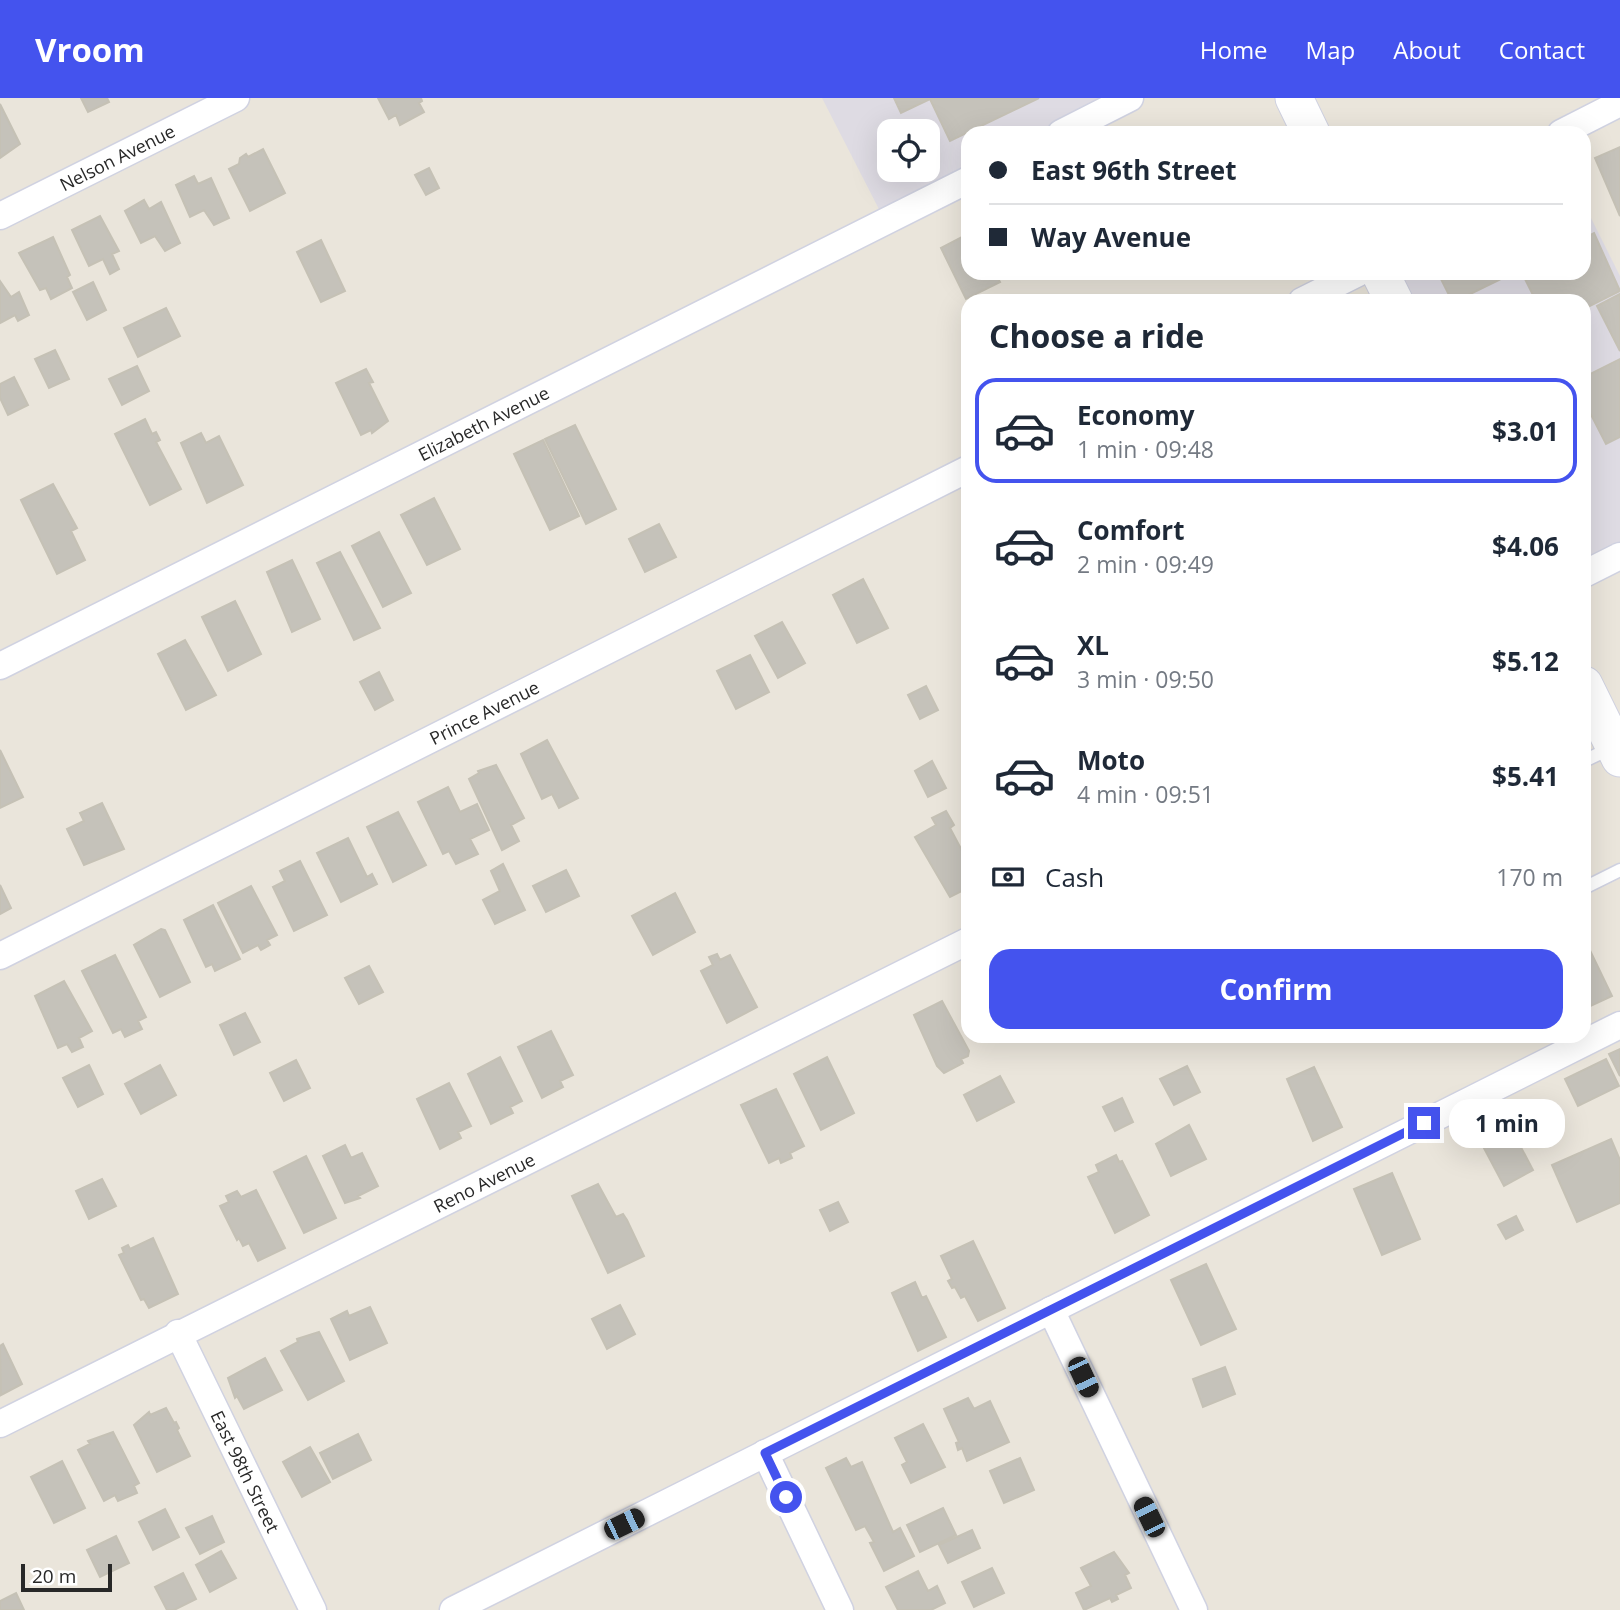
<!DOCTYPE html>
<meta charset="utf-8">
<style>
body{margin:0;font-family:"Open Sans",sans-serif;background:#f2f2f3;color:#1f2937;height:100vh;display:flex;flex-direction:column;font-size:26px;white-space:nowrap}
*{box-sizing:border-box;margin:0}
p{font-size:23px;color:#747a83}
.icon{flex:none;width:38px;height:38px;fill:none;stroke:currentColor;stroke-width:2;stroke-linecap:round;stroke-linejoin:round}
.map{position:relative;flex:1;overflow:hidden}
.side{position:absolute;left:961px;top:196px;width:630px;height:749px;display:flex;flex-direction:column;background:#fff;border-radius:21px;box-shadow:0 7px 28px #0002}
.side>*{flex:none}
.banner{position:absolute;left:961px;top:28px;width:630px;height:154px;border-radius:21px;box-shadow:0 7px 28px #0002;display:grid;align-content:center;height:154px;padding:0 28px;background:#fff}
.controls{position:absolute;left:877px;top:21px;display:grid;gap:14px}
.controls a{display:grid;place-items:center;width:63px;height:63px;border-radius:14px;background:#fff;box-shadow:0 7px 28px #0002;font-size:35px}
.scale{position:absolute;left:21px;bottom:18px;width:91px;box-sizing:border-box;padding-left:7px;border:4px solid #282828;border-top:0;font-size:19px;line-height:24px;white-space:nowrap;color:#282828;-webkit-text-stroke:5px #fff;paint-order:stroke}
.end{position:absolute;width:32px;height:32px;margin:-16px;border:9px solid #4453ee;background:#fff;box-shadow:0 0 0 4px #fff}
.from{border-radius:50%}
.bubble{position:absolute;height:49px;border-radius:21px;background:#fff;box-shadow:0 7px 28px #0002;font-size:23px;font-weight:700;line-height:49px;text-align:center}
.car{position:absolute;width:21px;height:42px;margin:-21px -10px;border-radius:9px;box-shadow:0 0 5px 2px #0007;background:linear-gradient(#222 24%,#8ab4d8 0 40%,#222 0 76%,#8ab4d8 0 86%,#222 0)}
.banner b{display:flex;align-items:center;gap:24px;height:66px;font-size:26px}
.banner b+b{border-top:2px solid #e0e1e3}
.banner i{width:18px;height:18px;background:#1f2937}
ul{padding:0;list-style:none}
li{display:flex;align-items:center;gap:21px;height:105px;margin:0 14px 10px;padding:0 14px;border:4px solid transparent;border-radius:21px}
li div{flex:1}
li b{display:block;font-size:26px}
li em{font-style:normal;font-weight:700}
li.selected{border-color:#4453ee}
li>.icon{width:63px;height:63px;stroke-width:1.5}
h2{padding:0 28px;font-size:32px;line-height:84px}
.pay{display:flex;align-items:center;gap:18px;height:77px;padding:0 28px;font-size:26px}
.pay p{margin-inline-start:auto}
.action{display:flex;gap:14px;margin-top:auto;padding:14px 28px}
.action a{flex:1;height:80px;border-radius:21px;background:#4453ee;color:#fff;font-size:28px;font-weight:700;line-height:80px;text-align:center}
header{display:flex;align-items:center;gap:42px;box-sizing:border-box;height:98px;padding:0 35px;background:#4453ee;color:#fff}
header strong{font-size:33px}
nav{display:flex;gap:38px;margin-inline-start:auto;font-size:24px}
.map>svg:first-child{display:block}
.industrial{fill:#dedbe3;fill-rule:evenodd}
.building{fill:#c5c2ba;stroke:#c5c1b5;stroke-width:2}
.lines{fill:none;stroke-linecap:round;stroke-linejoin:round}
.lane-casing{stroke:#d0d2e1;stroke-width:15}
.street-casing{stroke:#d0d2e1;stroke-width:29}
.secondary-casing{stroke:#d0d2e1;stroke-width:39}
.lane{stroke:#fff;stroke-width:12}
.street{stroke:#fff;stroke-width:26}
.secondary{stroke:#fff;stroke-width:37}
.route{stroke:#4453ee;stroke-width:9}
.labels{text-anchor:middle;dominant-baseline:central;stroke-width:6;stroke-linejoin:round;paint-order:stroke}
.street-label{font-size:18px;fill:#282828;stroke:#fff}
</style>
<header>
<strong>Vroom</strong>
<nav><a>Home</a><a>Map</a><a>About</a><a>Contact</a></nav>
</header>
<div class="map">
<svg width="1620" height="1512" viewBox="0 0 1620 1512">
<rect width="100%" height="100%" fill="#eae5db"/>
<path class="industrial" d="M822 0H1130L1061 35H968V82L885 123ZM889 33H928V72H889Z
M1584 106 1620 178V458L1584 476V203H1394L1380 175H1584Z"/>
<path class="building" d="M81 0H107L109 4 88 14Z
M378 0H421L422 3 419 5 424 14 400 27 396 17 389 21Z
M894 0H1039L950 43 930 1 901 15Z
M0 6 20 46 0 60Z
M1620 49V118L1595 60Z
M263 51 285 95 250 113 229 71 239 66 240 60 246 56 248 59Z
M429 70 439 90 426 97 415 77Z
M194 78 198 86 211 80 229 120 214 127 204 112 190 119 176 87Z
M144 102 149 111 161 104 180 145 165 153 155 138 141 145 125 113Z
M100 118 119 153 112 156 119 171 110 176 103 161 89 168 72 132Z
M1594 135 1620 193 1584 211V203H1536L1522 175H1584V140Z
M968 136V175H995L1000 184 966 201 941 150Z
M53 139 70 177 67 179 72 190 51 201 46 190 40 192 19 155Z
M321 142 345 193 321 204 297 154Z
M1438 175H1513L1456 203H1452Z
M0 183 11 199 19 194 29 217 18 223 15 217 0 225Z
M93 184 106 212 87 222 73 194Z
M1620 196V253L1597 208Z
M166 210 180 238 138 259 124 230Z
M55 252 69 281 49 290 35 261Z
M1620 261V339L1606 346 1584 303V279Z
M137 268 149 293 122 307 109 281Z
M366 271 373 284 369 285 388 323 372 335 371 332 361 337 336 285Z
M14 279 28 307 8 317 0 300V286Z
M145 321 152 336 156 334 160 342 156 344 181 391 150 407 115 336Z
M575 327 616 411 586 426 545 341Z
M201 335 206 345 219 338 243 387 207 405 181 345Z
M543 342 579 418 550 432 514 356Z
M53 386 77 430 71 433 85 462 57 476 21 402Z
M434 400 460 451 427 467 401 417Z
M659 426 676 459 645 474 629 441Z
M379 434 411 495 383 509 352 448Z
M340 454 380 530 354 542 317 465Z
M292 462 320 521 292 534 267 474Z
M863 481 888 530 857 545 833 497Z
M235 503 261 556 228 573 202 519Z
M782 524 805 565 778 580 755 538Z
M185 542 216 597 186 612 158 556Z
M750 557 769 594 736 611 717 573Z
M379 574 393 602 375 612 360 584Z
M926 588 938 612 920 621 908 597Z
M547 642 578 700 559 710 552 696 542 701 521 656Z
M0 652 23 699 0 710Z
M932 663 946 690 928 699 915 673Z
M496 667 524 720 511 727 519 743 502 752 469 681 479 675 478 673Z
M448 689 460 714 477 706 489 732 470 741 478 756 456 766 449 753 443 756 418 704Z
M102 705 124 751 84 767 67 731 84 723 80 715Z
M946 713 954 727 950 730 968 764V790L950 799 915 739 936 727 932 720Z
M398 714 426 767 393 784 367 729Z
M348 740 367 779 372 776 377 786 341 804 317 755Z
M300 763 327 817 294 833 273 789 285 783 280 773Z
M503 766 525 812 495 826 483 802 500 793 491 773Z
M566 772 579 798 546 814 533 788Z
M0 787 11 810 0 816Z
M251 788 277 837 267 842 270 847 261 852 258 847 243 855 218 805Z
M675 795 695 834 653 857 632 818Z
M213 807 240 861 215 873 212 866 206 869 184 822Z
M161 831 165 832 190 884 160 899 134 847Z
M1584 840 1612 898 1584 911Z
M717 856 720 862 730 857 757 909 727 925 701 873 713 867 709 859Z
M115 857 146 919 138 923 142 931 125 939 121 931 113 935 82 873Z
M369 868 383 894 359 906 345 880Z
M64 883 92 933 79 940 83 949 72 954 67 946 58 950 35 898Z
M942 903 969 953 968 958 961 961 963 965 944 975 937 968 914 917Z
M245 915 260 944 234 957 220 927Z
M551 933 573 977 560 983 563 989 542 1000 518 949Z
M1620 951V978L1609 956Z
M500 959 522 1003 510 1009 513 1015 491 1026 468 976Z
M827 959 854 1015 821 1032 794 976Z
M1606 961 1619 988 1578 1008 1565 981Z
M296 962 310 990 284 1003 270 975Z
M89 967 103 996 78 1009 63 980Z
M160 967 176 997 141 1016 125 986Z
M1187 968 1200 994 1174 1007 1160 981Z
M1314 969 1342 1029 1313 1043 1287 981Z
M1000 978 1014 1004 977 1023 964 997Z
M449 985 471 1028 458 1034 461 1040 440 1051 417 1001Z
M776 991 804 1048 790 1055 792 1060 781 1065 779 1060 769 1065 741 1007Z
M1122 1000 1133 1024 1115 1033 1103 1009Z
M1506 1021 1533 1072 1504 1088 1477 1037Z
M1189 1027 1206 1061 1171 1078 1156 1046Z
M1611 1041 1620 1062V1105L1577 1124 1552 1067Z
M345 1047 351 1060 362 1055 378 1088 358 1098 360 1100 345 1105 323 1058Z
M1116 1057 1119 1064 1122 1063 1149 1117 1115 1135 1088 1079 1099 1074 1096 1067Z
M306 1058 336 1120 304 1135 274 1074Z
M1392 1075 1420 1141 1382 1157 1354 1091Z
M102 1081 116 1108 89 1121 76 1093Z
M598 1086 616 1119 623 1116 627 1122 644 1158 608 1175 572 1098Z
M256 1092 285 1150 258 1163 249 1145 243 1148 239 1140 237 1142 220 1108 229 1104 226 1098 237 1093 241 1099Z
M838 1104 848 1124 830 1133 820 1112Z
M1516 1118 1523 1132 1506 1141 1498 1127Z
M153 1140 178 1196 149 1210 144 1201 141 1202 119 1157 124 1155 122 1150 128 1147 130 1151Z
M973 1143 1005 1210 978 1223 965 1198 961 1200 955 1189 952 1190 948 1183 952 1181 941 1158Z
M1206 1166 1236 1231 1201 1247 1171 1182Z
M915 1184 922 1200 926 1198 946 1239 918 1253 892 1195Z
M620 1207 635 1236 607 1251 592 1221Z
M370 1209 387 1245 350 1262 331 1221 347 1213 349 1218Z
M319 1234 344 1283 308 1302 281 1253 298 1244 297 1241Z
M3 1246 22 1286 1 1297 0 1248Z
M265 1260 282 1292 244 1311 237 1298 235 1300 228 1280Z
M1225 1269 1235 1296 1203 1309 1193 1281Z
M968 1300 974 1311 990 1303 1009 1344 967 1363 962 1350 958 1352 956 1345 959 1344 944 1311Z
M166 1310 174 1325 176 1324 179 1330 177 1332 190 1358 157 1374 134 1327 149 1314 150 1317Z
M923 1326 945 1369 911 1385 902 1367 907 1364 895 1340Z
M113 1334 139 1385 134 1388 137 1395 118 1403 115 1397 104 1403 78 1352 90 1346 88 1343Z
M358 1336 371 1362 333 1381 320 1355Z
M310 1349 330 1384 302 1399 283 1364Z
M846 1360 851 1369 862 1364 893 1434 900 1430 914 1458 884 1473 870 1445 874 1444 865 1428 856 1432 826 1370Z
M1020 1360 1034 1392 1004 1405 990 1373Z
M62 1363 85 1410 54 1425 31 1379Z
M943 1410 956 1437 920 1454 907 1427Z
M165 1411 179 1439 153 1452 139 1424Z
M212 1418 224 1444 200 1456 186 1430Z
M972 1432 980 1450 948 1465 939 1447Z
M116 1438 129 1465 100 1479 87 1452Z
M221 1453 236 1480 210 1494 196 1467Z
M1114 1454 1129 1475 1125 1477 1131 1490 1116 1497 1118 1501 1112 1504 1110 1500 1084 1512 1076 1495 1091 1488 1081 1470Z
M992 1470 1004 1495 974 1509 962 1484Z
M918 1473 928 1493 937 1488 945 1505 931 1512H898L886 1489Z
M183 1475 196 1501 174 1512H167L155 1489Z
M16 1495 24 1512H0V1503Z"/>
<g class="lines">
<defs>
<path id="lane" d="M1584 663 1611 650
M1584 790 1620 772"/>
<g id="street">
<path d="M1061 35 1130 0"/>
<path d="M1561 35 1620 5"/>
<path id="s1" d="M0 118 236 0"/>
<path d="M1302 203 1358 175"/>
<path d="M1584 476 1620 458"/>
<path id="s2" d="M0 568 968 82"/>
<path id="s3" d="M0 858 968 371"/>
<path d="M1051 1212 1194 1512"/>
<path id="s4" d="M178 1235 313 1512"/>
<path id="s5" d="M0 1326 968 843"/>
<path d="M765 1355 840 1512"/>
<path d="M453 1512 1620 927"/>
</g>
<path id="secondary" d="M1294 0 1311 35
M1380 175 1394 203
M1584 587 1620 660"/>
</defs>
<use href="#lane" class="lane-casing"/>
<use href="#street" class="street-casing"/>
<use href="#secondary" class="secondary-casing"/>
<use href="#lane" class="lane"/>
<use href="#street" class="street"/>
<use href="#secondary" class="secondary"/>
</g>
<g class="lines">
<path class="route" d="M786 1399 765 1355 1424 1025"/>
</g>
<g class="labels">
<g class="street-label">
<text stroke="none"><textPath href="#s1" startOffset="131">Nelson Avenue</textPath></text>
<text stroke="none"><textPath href="#s2" startOffset="541">Elizabeth Avenue</textPath></text>
<text stroke="none"><textPath href="#s3" startOffset="542">Prince Avenue</textPath></text>
<text stroke="none"><textPath href="#s5" startOffset="541">Reno Avenue</textPath></text>
<text stroke="none"><textPath href="#s4" startOffset="154">East 98th Street</textPath></text>
</g>
</g>
</svg>
<div class="controls">
<a><svg class="icon" aria-label="locate" viewBox="0 0 24 24"><circle cx="12" cy="12" r="6"/><path d="M12 2v4M12 18v4M2 12h4M18 12h4"/></svg></a>
</div>
<div class="scale">20 m</div>
<i class="end from" style="left:786px;top:1399px"></i>
<i class="end" style="left:1424px;top:1025px"></i>
<div class="bubble" style="left:1449px;top:1001px;width:116px">1 min</div>
<i class="car" style="left:1083px;top:1279px;rotate:155deg"></i>
<i class="car" style="left:1149px;top:1419px;rotate:334deg"></i>
<i class="car" style="left:624px;top:1426px;rotate:64deg"></i>
<div class="banner">
<b><i class="from"></i>East 96th Street</b>
<b><i></i>Way Avenue</b>
</div>
<section class="side">
<h2>Choose a ride</h2>
<ul>
<li class="selected"><svg class="icon" aria-label="car" viewBox="0 0 24 24"><path d="M5 17H2v-5l4-1 3-4h7l3 4 3 1v5h-3M9 17h6M6 11h13"/><circle cx="7" cy="17" r="2"/><circle cx="17" cy="17" r="2"/></svg><div><b>Economy</b><p>1 min · 09:48</p></div><em>$3.01</em></li>
<li><svg class="icon" aria-label="car" viewBox="0 0 24 24"><path d="M5 17H2v-5l4-1 3-4h7l3 4 3 1v5h-3M9 17h6M6 11h13"/><circle cx="7" cy="17" r="2"/><circle cx="17" cy="17" r="2"/></svg><div><b>Comfort</b><p>2 min · 09:49</p></div><em>$4.06</em></li>
<li><svg class="icon" aria-label="car" viewBox="0 0 24 24"><path d="M5 17H2v-5l4-1 3-4h7l3 4 3 1v5h-3M9 17h6M6 11h13"/><circle cx="7" cy="17" r="2"/><circle cx="17" cy="17" r="2"/></svg><div><b>XL</b><p>3 min · 09:50</p></div><em>$5.12</em></li>
<li><svg class="icon" aria-label="car" viewBox="0 0 24 24"><path d="M5 17H2v-5l4-1 3-4h7l3 4 3 1v5h-3M9 17h6M6 11h13"/><circle cx="7" cy="17" r="2"/><circle cx="17" cy="17" r="2"/></svg><div><b>Moto</b><p>4 min · 09:51</p></div><em>$5.41</em></li>
</ul>
<div class="pay"><svg class="icon" aria-label="cash" viewBox="0 0 24 24"><path d="M3 7h18v10H3z"/><circle cx="12" cy="12" r="2"/></svg>Cash<p>170 m</p></div>
<div class="action"><a>Confirm</a></div>
</section>
</div>
